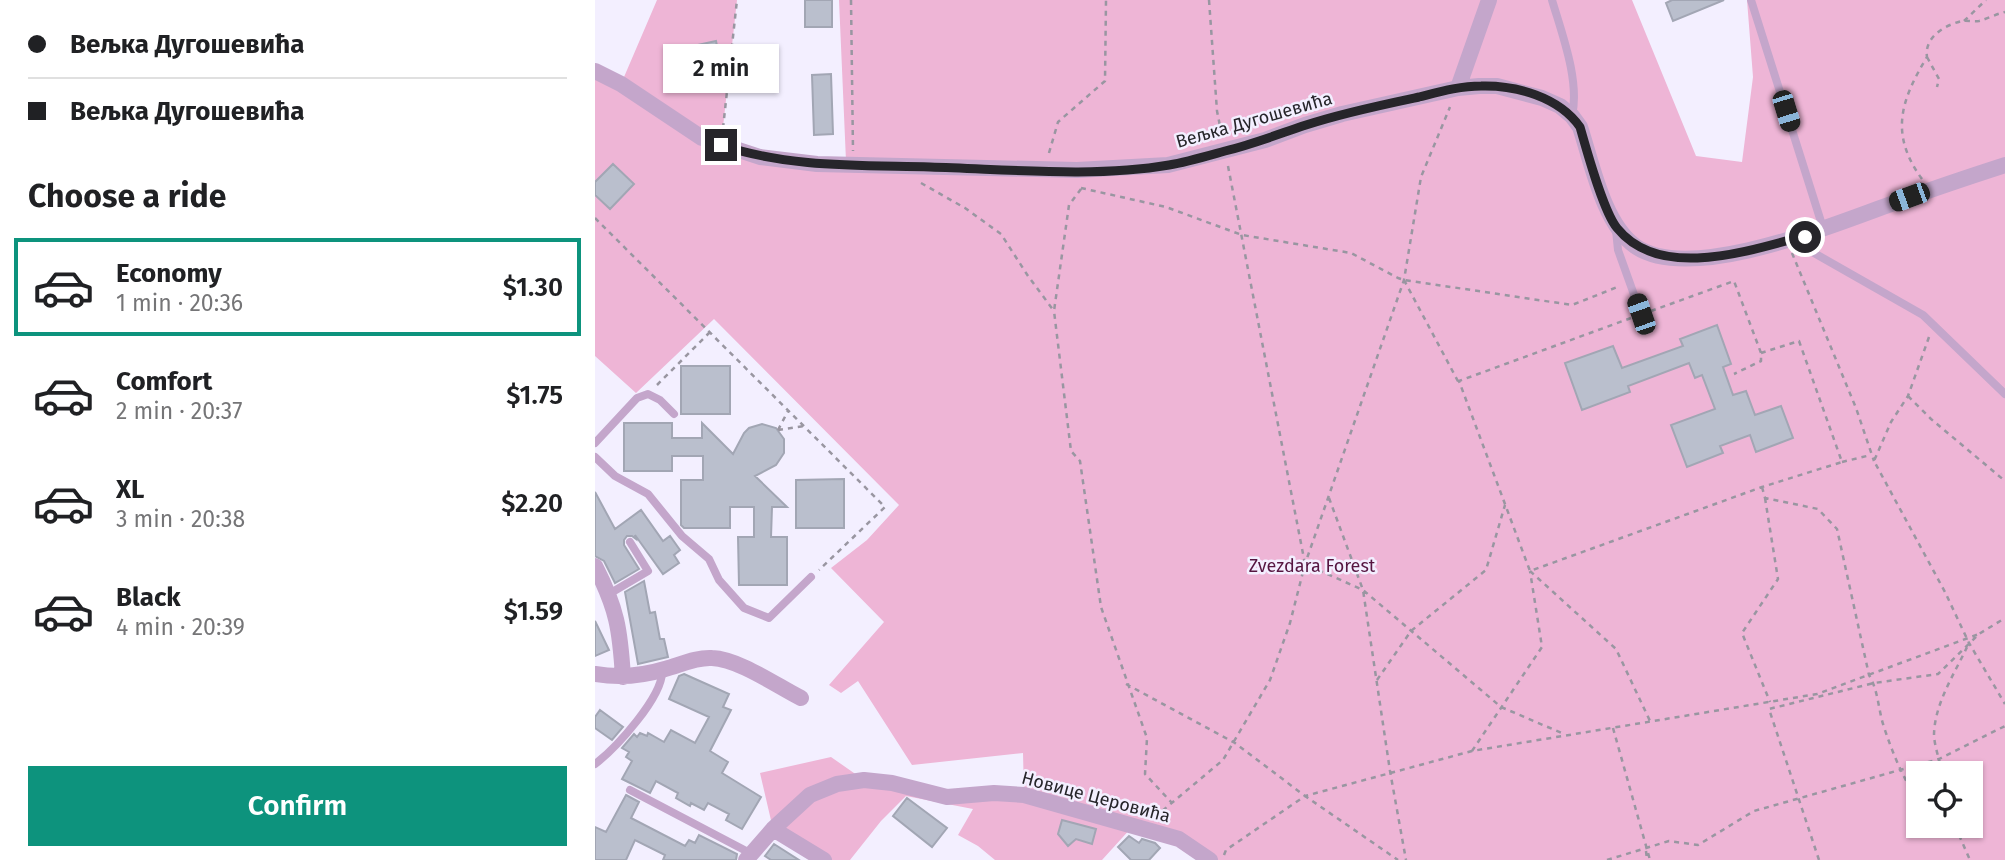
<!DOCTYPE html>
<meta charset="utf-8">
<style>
body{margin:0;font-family:"Fira Sans",sans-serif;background:#f6f6f6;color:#202124;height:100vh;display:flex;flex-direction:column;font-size:26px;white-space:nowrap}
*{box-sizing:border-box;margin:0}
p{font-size:23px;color:#757577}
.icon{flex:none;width:38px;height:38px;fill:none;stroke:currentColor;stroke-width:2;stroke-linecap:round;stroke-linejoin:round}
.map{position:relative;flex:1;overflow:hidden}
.panel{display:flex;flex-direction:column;background:#fff;width:595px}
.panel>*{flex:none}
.hud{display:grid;align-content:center;height:154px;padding:0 28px;background:#fff}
.buttons{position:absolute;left:1311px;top:761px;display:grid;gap:14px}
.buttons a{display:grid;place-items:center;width:77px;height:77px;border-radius:0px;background:#fff;box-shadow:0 2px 5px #0004;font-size:35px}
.end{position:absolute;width:32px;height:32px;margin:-16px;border:9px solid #26252a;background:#fff;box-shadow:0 0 0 4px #fff}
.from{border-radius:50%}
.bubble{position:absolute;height:49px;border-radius:0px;background:#fff;box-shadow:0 2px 5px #0004;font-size:23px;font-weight:600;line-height:49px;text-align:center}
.car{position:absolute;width:21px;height:42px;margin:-21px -10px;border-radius:9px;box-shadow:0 0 5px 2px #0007;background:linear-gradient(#222 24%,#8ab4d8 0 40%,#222 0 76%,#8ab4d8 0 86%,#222 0)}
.hud b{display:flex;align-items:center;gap:24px;height:66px;font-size:26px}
.hud b+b{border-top:2px solid #e0e0e0}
.hud i{width:18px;height:18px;background:#202124}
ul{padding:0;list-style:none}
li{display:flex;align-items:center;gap:21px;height:98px;margin:0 14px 10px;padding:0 14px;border:4px solid transparent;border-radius:0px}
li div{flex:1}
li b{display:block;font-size:26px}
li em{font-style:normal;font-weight:600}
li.on{border-color:#0d937d}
li>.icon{width:63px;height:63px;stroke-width:1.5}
h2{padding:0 28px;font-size:32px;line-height:84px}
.primary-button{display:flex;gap:14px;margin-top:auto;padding:14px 28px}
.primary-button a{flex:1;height:80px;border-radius:0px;background:#0d937d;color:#fff;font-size:28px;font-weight:600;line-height:80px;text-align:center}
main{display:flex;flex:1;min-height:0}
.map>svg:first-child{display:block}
.green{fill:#eeb5d6;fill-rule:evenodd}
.building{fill:#babfcd;stroke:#a2a6b4;stroke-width:2}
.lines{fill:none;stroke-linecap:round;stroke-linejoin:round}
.path{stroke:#9996a1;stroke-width:2.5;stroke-dasharray:5 5;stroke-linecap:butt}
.service{stroke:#c4a6cb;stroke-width:8}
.minor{stroke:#c4a6cb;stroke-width:16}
.route{stroke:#26252a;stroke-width:9}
.labels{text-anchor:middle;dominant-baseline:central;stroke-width:5;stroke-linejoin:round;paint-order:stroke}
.street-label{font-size:18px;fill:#26252a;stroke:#f3efff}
.park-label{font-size:18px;fill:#561541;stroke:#f3efff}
</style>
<main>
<section class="panel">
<div class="hud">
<b><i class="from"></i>Вељка Дугошевића</b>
<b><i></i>Вељка Дугошевића</b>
</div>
<h2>Choose a ride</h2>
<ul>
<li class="on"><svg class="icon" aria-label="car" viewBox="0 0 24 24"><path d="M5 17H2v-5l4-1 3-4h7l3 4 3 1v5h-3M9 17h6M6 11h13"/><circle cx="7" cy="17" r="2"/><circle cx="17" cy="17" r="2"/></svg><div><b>Economy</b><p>1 min · 20:36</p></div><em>$1.30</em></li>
<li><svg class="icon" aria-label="car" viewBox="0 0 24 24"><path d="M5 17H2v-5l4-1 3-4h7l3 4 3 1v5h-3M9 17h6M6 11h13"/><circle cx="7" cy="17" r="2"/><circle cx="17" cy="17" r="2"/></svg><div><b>Comfort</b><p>2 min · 20:37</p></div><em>$1.75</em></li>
<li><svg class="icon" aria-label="car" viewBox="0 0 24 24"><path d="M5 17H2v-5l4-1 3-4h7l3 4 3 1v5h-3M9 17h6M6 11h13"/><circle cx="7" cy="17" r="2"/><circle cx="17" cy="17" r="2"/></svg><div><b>XL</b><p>3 min · 20:38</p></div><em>$2.20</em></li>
<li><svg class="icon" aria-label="car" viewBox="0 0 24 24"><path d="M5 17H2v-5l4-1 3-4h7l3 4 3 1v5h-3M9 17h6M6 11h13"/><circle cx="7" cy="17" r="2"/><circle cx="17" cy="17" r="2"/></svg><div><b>Black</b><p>4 min · 20:39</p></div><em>$1.59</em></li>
</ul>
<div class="primary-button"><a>Confirm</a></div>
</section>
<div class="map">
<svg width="1410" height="860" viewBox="0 0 1410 860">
<rect width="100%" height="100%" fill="#f3efff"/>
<path class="green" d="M62 0H142L126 145 251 161 244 0H1037L1101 156 1147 162 1158 77 1152 0H1410V860H615L537 827 507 860H400L383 846 363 835 378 809 311 796 286 821 255 860H229L178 829 165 773 236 757 269 780 348 797 429 794 428 753 317 765 263 681 246 693 234 685 289 622 236 568 272 540 304 505 119 319 41 393 0 356V71L26 84ZM1323 774H1376V826H1323Z"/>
<path class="building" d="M210 0H237V27H210Z
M1077 0H1129L1078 21 1071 3Z
M121 41 126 65 85 74 80 50Z
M157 59H182L183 91H158Z
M236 74 238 134 219 135 217 75Z
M18 164 39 184 15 209 0 195V182Z
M1122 325 1136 364 1128 367 1138 395 1151 391 1160 415 1186 406 1198 438 1161 452 1155 435 1125 446 1128 453 1092 467 1076 425 1120 409 1107 375 1100 378 1094 363 1033 386 1035 392 987 410 970 363 1018 346 1027 368 1088 346 1085 339Z
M86 366H135V414H86Z
M29 423H77V438H107V423L138 454 149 433 154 428 167 424 181 428 189 439V453L181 465 160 476 192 507H177L176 537H192V585H144L143 537H159V507H135V528H89L86 525V480H108V456H77V471H29Z
M249 479V528H201V480Z
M0 492 20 529 46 510 68 541 75 536 85 550 79 555 84 563 68 574 40 535 41 539 37 536H32L29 540V545L44 569 20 583 9 561 0 556Z
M49 581 55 613 60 612 65 639H69L73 657 43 664 30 592Z
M0 621 14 650 0 656Z
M89 674 134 694 128 707 136 710 115 751 133 762 127 773 166 797 147 829 131 820 134 814 113 803 109 810 96 803 95 806 81 798 83 793 61 781 55 793 27 779 37 761 31 757 34 752 27 748 39 734 42 737 45 733 52 736 53 733 69 742 76 730 100 743 114 717 74 699 84 676Z
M5 710 28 727 17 740 0 728V717Z
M31 795 44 802 36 818 90 846 94 840 100 843 104 835 142 854 141 860H68L70 855 40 840 31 860H0V827L11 832Z
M312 798 352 828 337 847 298 816Z
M467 820 501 829 497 844 481 839 473 846 463 834Z
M534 836 544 843 547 839 560 843 565 848 554 860H536L523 847Z
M179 844 204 860H176L170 856Z"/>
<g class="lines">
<path class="path" d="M256 0 258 151
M614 0 622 111 627 136
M1369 21 1391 0
M1332 57 1344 79 1342 87
M128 128 142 0
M454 153 463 122 510 81 511 0
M633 166 710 564 768 590 906 707 969 734
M1327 179C1294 134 1306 100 1332 57 1329 37 1350 25 1367 21 1372 20 1378 22 1384 21 1392 19 1401 14 1410 12
M326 183 370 208 406 234 433 276 459 311
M486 188 571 207 647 235 756 253 803 278 809 280 977 305 1025 286
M486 189 474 205 459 311 476 451 485 461 506 607 552 738 550 774 577 803
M0 218 290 507 224 570
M1197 253 1261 408 1279 461
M809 280 865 385
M1056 311 1139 281 1166 353V361L1139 374
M1036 318 864 381 935 571 1167 487 1247 462 1204 341 1166 353
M1334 337 1313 396 1296 422 1279 461 1350 592 1374 643 1410 704
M62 385 114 333
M1313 396 1336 419 1410 481
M183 430 209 426
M183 430 193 411
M1247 462 1276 455
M1167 487 1170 498 1223 509 1242 529 1274 675C1283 690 1283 707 1288 724 1297 752 1307 776 1323 801
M734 498 768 590 795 771 811 860
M1170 498 1183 579 1147 633 1175 702
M935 571 1021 649 1055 721
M782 680 816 631 891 570 910 505
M531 684 640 743 710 796 877 751 1222 694 1384 634
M1018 728 1055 860
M877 751 947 647 935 571
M1348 774C1345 762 1340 748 1339 736 1339 704 1360 673 1373 645
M560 817 628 760 675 680 695 623 710 564 809 280 826 177 855 107
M1346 826 1363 834
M1360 826 1375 860
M1051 851 1052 860
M629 855 631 850 710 796 803 860
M1012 860 1074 841 1103 845 1159 811 1344 759 1410 726
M1224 860 1174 709 1279 683 1343 674 1384 634 1410 618"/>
<path class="service" d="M957 0C967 34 985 81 977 116
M1156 0 1228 228
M1021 230 1023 250 1046 314
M1209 236 1219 253 1328 315 1410 394
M0 443 42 398 53 394 65 400 79 414
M0 457 20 476 53 494 87 536 114 559 124 580 149 608 174 618 216 577
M14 594 53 571 35 542
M0 764C20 749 69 696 67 670
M35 790 155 853"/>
<path class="minor" d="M0 71 26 84 107 138 165 157 222 164 482 170 573 165 670 140 710 125 747 114 863 88 884 86H902L947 98 965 106 977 116 985 127C997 163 1008 223 1040 246 1096 286 1250 220 1310 199 1343 187 1376 176 1410 165
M863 88 894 0
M0 566C22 609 25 629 28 677
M0 674C24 678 47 676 70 669 85 665 101 657 117 658 144 659 182 686 206 698
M178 829 229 860
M151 860 178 829 215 795 242 784 269 780 297 783 352 797 399 793 429 795 584 839 615 860"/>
</g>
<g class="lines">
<path class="route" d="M126 145C194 168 265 165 335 167 411 169 499 178 574 165 592 162 612 156 630 151 658 144 684 134 711 125 747 113 786 105 824 97 844 92 865 86 886 86 921 85 964 97 985 127 992 151 1008 211 1022 228 1065 281 1153 251 1209 236L1210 237"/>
</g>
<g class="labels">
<g class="street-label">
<text transform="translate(659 120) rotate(-16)">Вељка Дугошевића</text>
<text transform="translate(501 797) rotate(15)">Новице Церовића</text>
</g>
<g class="park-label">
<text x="717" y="566">Zvezdara Forest</text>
</g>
</g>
</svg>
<div class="buttons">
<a><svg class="icon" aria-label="locate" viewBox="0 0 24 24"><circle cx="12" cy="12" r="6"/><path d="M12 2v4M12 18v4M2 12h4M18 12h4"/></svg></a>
</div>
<i class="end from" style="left:1210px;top:237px"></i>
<i class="end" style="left:126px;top:145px"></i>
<div class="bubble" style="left:68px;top:44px;width:116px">2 min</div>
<i class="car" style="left:1191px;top:111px;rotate:163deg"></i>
<i class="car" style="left:1314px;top:197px;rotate:250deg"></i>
<i class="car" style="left:1046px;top:314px;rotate:341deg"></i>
</div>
</main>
